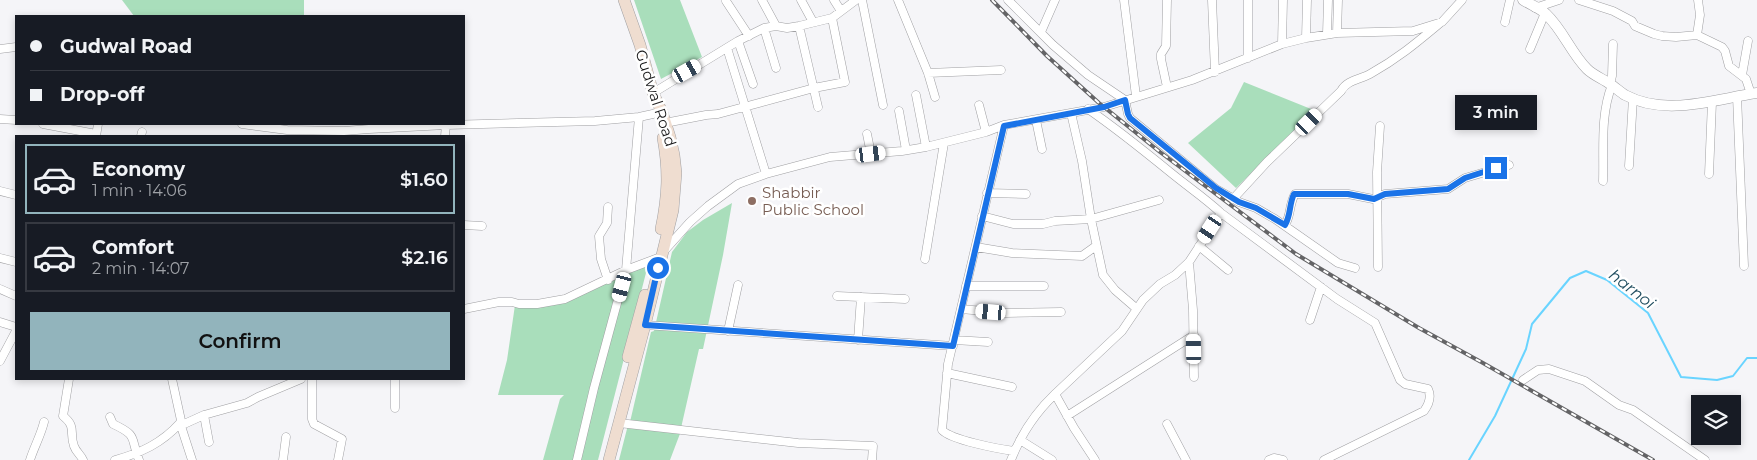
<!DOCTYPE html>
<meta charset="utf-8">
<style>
body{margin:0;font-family:Montserrat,sans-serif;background:#20242c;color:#f1f3f6;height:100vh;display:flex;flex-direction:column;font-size:19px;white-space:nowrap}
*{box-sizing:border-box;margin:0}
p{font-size:16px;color:#9ea1a6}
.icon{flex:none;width:28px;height:28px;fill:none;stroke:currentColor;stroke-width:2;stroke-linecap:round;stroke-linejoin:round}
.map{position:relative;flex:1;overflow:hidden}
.side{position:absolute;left:15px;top:135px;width:450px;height:245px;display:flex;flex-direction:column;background:#171b24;border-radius:0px;box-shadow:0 2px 8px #0003}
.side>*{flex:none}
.banner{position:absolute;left:15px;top:15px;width:450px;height:110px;border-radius:0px;box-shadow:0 2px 8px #0003;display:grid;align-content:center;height:110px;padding:0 15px;background:#171b24}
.buttons{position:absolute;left:1691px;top:395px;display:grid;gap:10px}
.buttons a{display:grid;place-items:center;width:50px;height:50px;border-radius:0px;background:#171b24;box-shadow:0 2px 8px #0003;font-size:25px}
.end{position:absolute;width:22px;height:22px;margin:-11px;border:6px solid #1a73e8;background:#fff;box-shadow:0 0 0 2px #fff}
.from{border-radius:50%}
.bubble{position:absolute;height:35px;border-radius:0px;background:#171b24;box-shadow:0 2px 8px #0003;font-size:16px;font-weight:600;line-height:35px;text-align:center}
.car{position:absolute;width:15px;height:30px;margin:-15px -8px;border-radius:6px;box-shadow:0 0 4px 1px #0007;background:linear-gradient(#fff 24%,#345 0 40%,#fff 0 76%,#345 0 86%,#fff 0)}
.banner b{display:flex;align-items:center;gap:18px;height:48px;font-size:19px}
.banner b+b{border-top:1px solid #363941}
.banner i{width:12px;height:12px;background:#f1f3f6}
ul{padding:9px 0 0;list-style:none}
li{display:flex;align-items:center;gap:15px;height:70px;margin:0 10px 8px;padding:0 5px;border:2px solid #363941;border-radius:0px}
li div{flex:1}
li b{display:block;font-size:19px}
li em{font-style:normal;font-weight:600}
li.selected{border-color:#92b4bc}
li>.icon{width:45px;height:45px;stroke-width:1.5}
.action{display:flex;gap:10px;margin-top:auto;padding:10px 15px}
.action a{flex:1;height:58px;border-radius:0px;background:#92b4bc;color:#111;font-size:20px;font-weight:600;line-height:58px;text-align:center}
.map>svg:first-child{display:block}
.green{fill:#a9debb}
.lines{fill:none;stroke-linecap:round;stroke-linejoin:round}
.stream{stroke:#69d4ff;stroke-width:2}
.minor-casing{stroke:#a0a0a3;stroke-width:9}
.tertiary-casing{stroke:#a0a0a3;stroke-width:11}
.secondary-casing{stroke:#a0a0a3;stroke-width:12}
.minor{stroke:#fff;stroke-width:8}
.tertiary{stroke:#fff;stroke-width:10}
.secondary{stroke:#efddd0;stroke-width:11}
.rail-casing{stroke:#646466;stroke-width:4}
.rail{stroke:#fff;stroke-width:2;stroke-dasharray:5.5;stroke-linecap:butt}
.route{stroke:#1a73e8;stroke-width:6}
.education-dot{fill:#8d6e63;stroke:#fff;stroke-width:2}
.labels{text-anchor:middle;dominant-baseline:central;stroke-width:5;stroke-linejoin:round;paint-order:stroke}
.street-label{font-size:15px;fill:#181819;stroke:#fff}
.education-label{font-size:15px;fill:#785e54;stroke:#fff;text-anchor:start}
.water-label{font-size:16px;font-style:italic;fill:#224f61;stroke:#fff}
</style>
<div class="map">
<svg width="1757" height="460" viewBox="0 0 1757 460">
<rect width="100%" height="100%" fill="#f5f5f8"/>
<path class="green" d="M122 0H304V16H134Z
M634 0H680L702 57 661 79Z
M1244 82 1316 111 1236 188 1188 143 1231 108Z
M732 203 723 255 703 349H699L681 428 630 422 651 332 654 331 672 252 687 232 703 220Z
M648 265 598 460H543L560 399 564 395H498L507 360 515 305 567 299 607 280Z
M628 425 681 431 670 460H619Z"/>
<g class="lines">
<path class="stream" d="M1469 460 1495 416 1526 349 1532 324 1570 278 1586 271 1607 280 1648 313 1681 377 1717 380 1733 376 1747 358H1757"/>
<defs>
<path id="minor" d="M762 0 776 26
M801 0 813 22
M834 0 841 11
M862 0 883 105
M898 0 928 73 935 97
M1008 0 1053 45 1088 75 1125 100 1128 114 1130 118 1216 189 1239 202 1256 208 1275 219 1338 263 1355 268
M1124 0 1136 96
M1167 0 1166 46 1161 54V59L1167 87
M1212 0 1215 72
M1579 0 1613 11 1632 21 1635 26 1654 34 1662 36 1676 37 1697 35 1722 47 1725 51 1729 66 1746 79 1751 94
M726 1 749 36
M1535 8 1559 0
M1505 22 1510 0
M799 26 818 107
M764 28 776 68
M1041 32 1055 0
M1337 33 1338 0
M1327 34 1328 0
M1697 35 1700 15 1698 0
M1306 38 1307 0
M738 41 753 84
M1282 44 1283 0
M727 48 766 174
M0 49 16 47
M1530 49 1545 13
M1248 58V0
M928 73 1001 70
M1742 75 1748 41
M1610 84 1612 76 1613 44
M653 93 738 41 764 28 776 26 787 28 799 26 832 18 856 0
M916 95 926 147
M1737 96 1744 266
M979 105 986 132
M1088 109C1117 129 1143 150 1170 172 1187 186 1205 198 1221 213L1337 299 1375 323 1400 380 1405 384 1428 389C1432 397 1429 404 1424 411L1324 460
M899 111 906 150
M1071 113 1082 161 1091 219 1103 275 1115 290 1137 309
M0 119 16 120
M1036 120 1042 149
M665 123 706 115 718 114 814 88 845 82 832 18
M43 124 96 134
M242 124 287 130 344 131 369 129 446 125 595 121 639 117 662 112
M1004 125 948 364 942 430C951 440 999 449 1014 451
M867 134 871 154
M96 136 98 124
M141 136 142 132
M445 136 446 125
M1629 166 1633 98
M1709 174 1712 102
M1603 181C1604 150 1600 115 1612 85
M0 191 16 195
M987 193 1026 194
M1233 199 1267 162 1341 91C1347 80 1359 80 1370 74 1397 59 1415 44 1439 24
M608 207 607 223 599 236 601 259 608 280
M982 216 1013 224H1043L1055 221 1091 219 1159 200
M464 225 482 226
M1285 225C1291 216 1289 204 1295 194H1348L1373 199 1385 194 1448 189 1465 178 1509 165
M1199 246 1228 270
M976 247 1012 253 1082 256 1096 246
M664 251 690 222 708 206 738 184 766 174 830 157 902 151 926 147 986 132 1004 125 1104 107 1192 80 1282 44 1306 38 1337 33 1413 31 1442 22 1462 0
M0 258 16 262
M925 259 944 143
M1189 262 1193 310 1194 377
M1378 267 1377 172 1380 126
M966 286H1044
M0 289 16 296
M837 296 905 299
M464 309 499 302H512L519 304H537L565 299 626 270 658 258H661
M961 309 1006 313 1061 312
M1310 320 1321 287
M0 322 16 327
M645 325 953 346
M728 331 738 285
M858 340 861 297
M954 340 988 342
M0 361 16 331
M947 373 1012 387
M69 379 63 416C77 427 69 433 74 446 76 452 81 455 83 460
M172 379 182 425
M312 379V419L314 424 342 439 338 460
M395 379V408
M1523 380 1538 370 1549 369 1585 381 1619 405 1633 410 1705 460
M204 415 209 442
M1067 416 1194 335
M110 417 113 424C139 436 130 438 139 460
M180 423 192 460
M619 423 798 443 873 446 872 460
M1167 424 1186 460
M1020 440 1052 460
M30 460C34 447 41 435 44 422
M115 460C141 453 162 443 180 423L182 425 204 415 247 403 258 397 301 379
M283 460 286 437
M577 460 594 388 626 270 639 117
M1011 460C1021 434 1035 413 1055 394
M1095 460 1074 428 1055 394 1122 331 1143 300 1160 284 1175 275 1189 262 1221 213
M1269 460 1274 458 1283 460"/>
<path id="tertiary" d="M1523 0C1531 5 1540 8 1546 14 1563 30 1571 53 1587 69 1593 75 1603 79 1610 84 1615 87 1620 92 1625 95 1666 117 1715 99 1757 93"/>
<path id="secondary" d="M661 229C668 196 669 171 663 138
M628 357 645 295
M609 460 645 325 673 210 676 173 674 155 670 137 662 112 653 93 640 45 624 0"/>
</defs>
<use href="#minor" class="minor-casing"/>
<use href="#tertiary" class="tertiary-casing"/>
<use href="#secondary" class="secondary-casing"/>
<use href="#minor" class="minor"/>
<use href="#tertiary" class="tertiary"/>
<use href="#secondary" class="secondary"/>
<defs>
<path id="rail" d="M992 0 1047 56 1099 103 1160 152 1296 254 1419 328 1483 363 1653 460"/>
</defs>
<use href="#rail" class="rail-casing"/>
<use href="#rail" class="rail"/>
</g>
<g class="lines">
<path class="route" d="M658 268 645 325 953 346 1004 126 1104 107 1125 100 1128 114 1130 118 1216 188 1239 202 1256 208 1285 225C1291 215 1289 204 1294 194H1348L1374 199 1385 194 1448 189 1465 178 1496 168"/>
</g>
<circle class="education-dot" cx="752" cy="201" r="5"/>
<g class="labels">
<g class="street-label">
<text transform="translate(656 98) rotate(72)">Gudwal Road</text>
</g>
<g class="education-label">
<text x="762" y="192">Shabbir<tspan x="762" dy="17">Public School</tspan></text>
</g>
<g class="water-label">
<text transform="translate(1632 289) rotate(38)">harnoi</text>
</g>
</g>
</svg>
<div class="buttons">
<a><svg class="icon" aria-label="layers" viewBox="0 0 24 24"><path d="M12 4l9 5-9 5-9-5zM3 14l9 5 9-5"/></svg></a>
</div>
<i class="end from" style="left:658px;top:268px"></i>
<i class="end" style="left:1496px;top:168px"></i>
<div class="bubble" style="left:1455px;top:95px;width:82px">3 min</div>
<i class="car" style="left:687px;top:71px;rotate:61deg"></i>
<i class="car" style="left:1309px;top:122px;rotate:45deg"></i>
<i class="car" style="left:871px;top:154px;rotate:83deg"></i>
<i class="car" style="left:1210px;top:229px;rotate:213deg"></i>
<i class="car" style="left:622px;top:287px;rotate:195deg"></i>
<i class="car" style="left:991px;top:312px;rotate:275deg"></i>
<i class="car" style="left:1194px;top:349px;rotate:359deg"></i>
<div class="banner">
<b><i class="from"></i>Gudwal Road</b>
<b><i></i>Drop-off</b>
</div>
<section class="side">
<ul>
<li class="selected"><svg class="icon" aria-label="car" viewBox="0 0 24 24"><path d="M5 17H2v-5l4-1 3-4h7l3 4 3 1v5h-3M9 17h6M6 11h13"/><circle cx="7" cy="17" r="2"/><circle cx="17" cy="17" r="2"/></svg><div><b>Economy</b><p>1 min · 14:06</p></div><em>$1.60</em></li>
<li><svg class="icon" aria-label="car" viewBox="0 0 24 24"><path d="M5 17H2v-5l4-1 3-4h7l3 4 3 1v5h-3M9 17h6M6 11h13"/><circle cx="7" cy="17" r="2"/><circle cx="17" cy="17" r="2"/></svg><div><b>Comfort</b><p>2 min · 14:07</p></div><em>$2.16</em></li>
</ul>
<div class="action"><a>Confirm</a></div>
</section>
</div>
